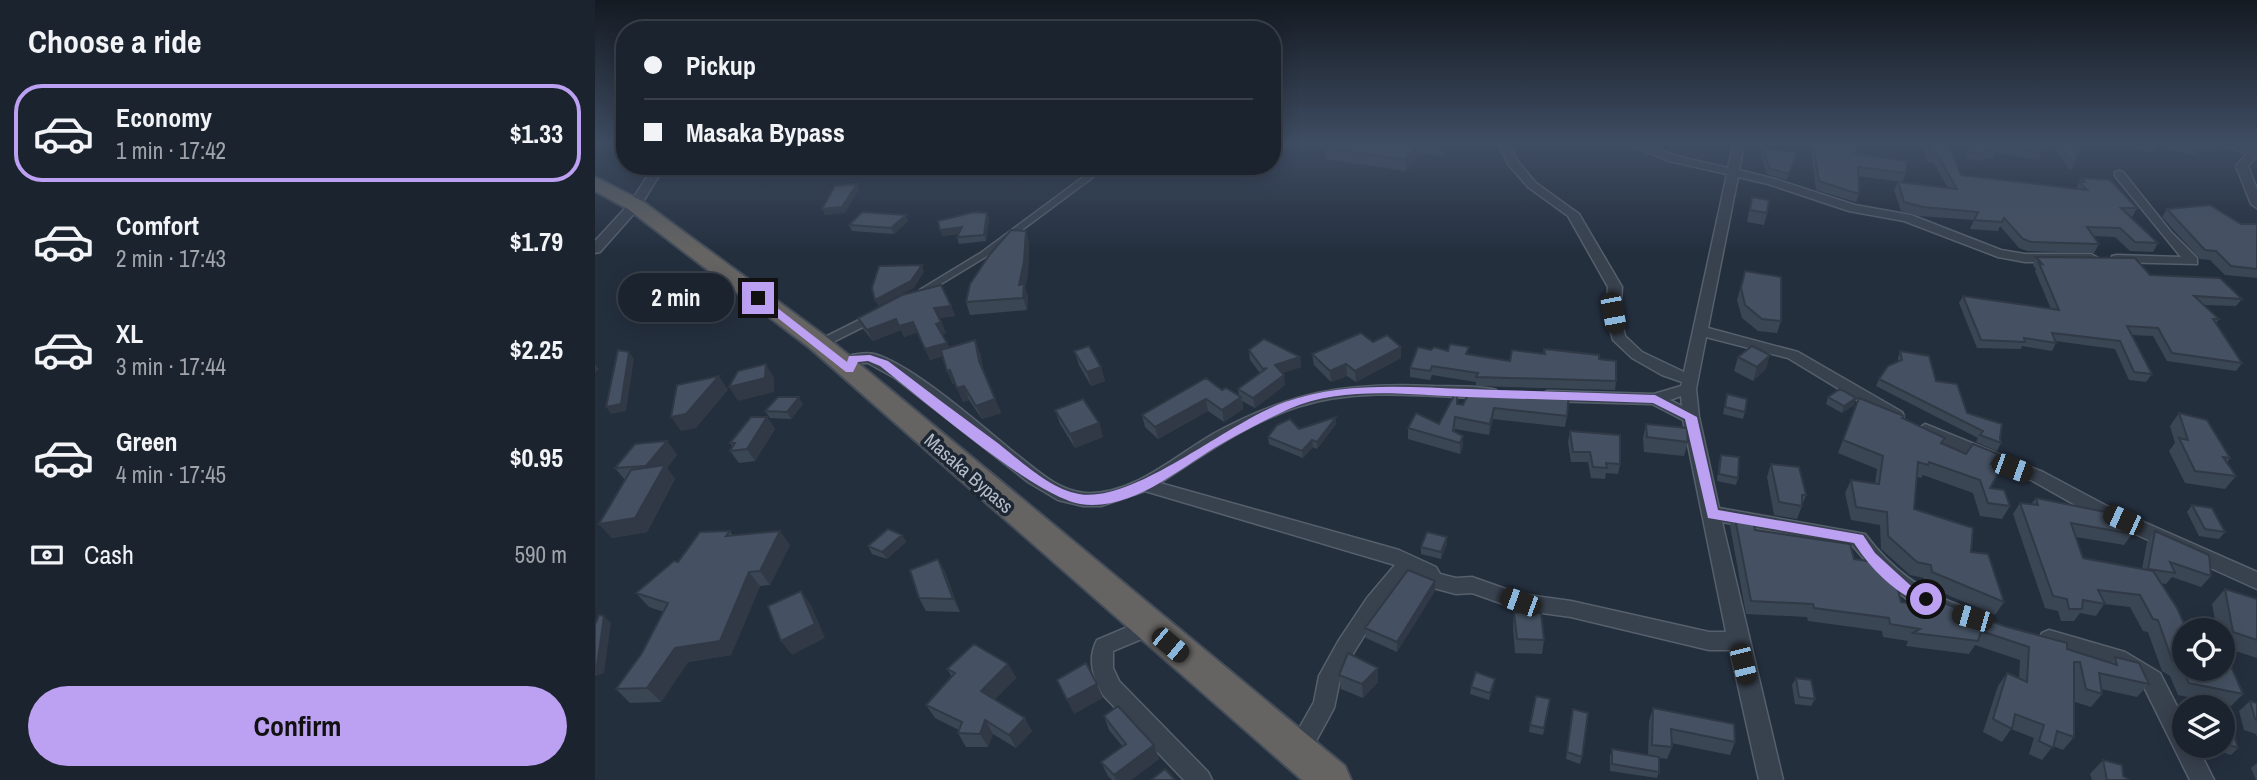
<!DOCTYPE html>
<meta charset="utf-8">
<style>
body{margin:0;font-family:"Archivo Narrow",sans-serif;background:#282f3a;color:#f1f3f6;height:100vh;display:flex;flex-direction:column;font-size:26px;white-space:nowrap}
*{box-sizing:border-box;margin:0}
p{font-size:23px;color:#a0a4aa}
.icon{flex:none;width:38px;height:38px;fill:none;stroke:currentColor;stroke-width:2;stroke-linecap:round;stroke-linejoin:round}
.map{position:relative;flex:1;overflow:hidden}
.panel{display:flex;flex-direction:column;background:#1b232e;width:595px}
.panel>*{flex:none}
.top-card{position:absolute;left:21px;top:21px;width:665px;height:154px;border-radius:28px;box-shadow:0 4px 18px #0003,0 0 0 2px #39404a;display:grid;align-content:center;height:154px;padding:0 28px;background:#1b232e}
.tools{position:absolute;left:1577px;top:618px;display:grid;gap:14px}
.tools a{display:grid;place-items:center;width:63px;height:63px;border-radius:50%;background:#1b232e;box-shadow:0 4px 18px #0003,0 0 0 2px #39404a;font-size:35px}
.end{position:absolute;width:32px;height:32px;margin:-16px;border:9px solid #bca0f2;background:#111;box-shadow:0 0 0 4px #111}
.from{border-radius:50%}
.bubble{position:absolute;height:49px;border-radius:24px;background:#1b232e;box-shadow:0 4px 18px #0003,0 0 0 2px #39404a;font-size:23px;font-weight:700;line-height:49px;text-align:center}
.car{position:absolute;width:21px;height:42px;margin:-21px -10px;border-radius:9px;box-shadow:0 0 5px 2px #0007;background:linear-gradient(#222 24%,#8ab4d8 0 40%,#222 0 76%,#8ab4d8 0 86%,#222 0)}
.top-card b{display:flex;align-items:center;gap:24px;height:66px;font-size:26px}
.top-card b+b{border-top:2px solid #39404a}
.top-card i{width:18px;height:18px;background:#f1f3f6}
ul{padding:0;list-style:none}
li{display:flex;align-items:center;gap:21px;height:98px;margin:0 14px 10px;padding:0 14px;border:4px solid transparent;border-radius:28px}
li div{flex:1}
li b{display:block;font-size:26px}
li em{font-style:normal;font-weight:700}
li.on{border-color:#bca0f2}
li>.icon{width:63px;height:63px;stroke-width:1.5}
h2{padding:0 28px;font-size:32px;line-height:84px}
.pay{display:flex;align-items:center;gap:18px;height:77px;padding:0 28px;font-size:26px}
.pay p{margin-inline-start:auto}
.primary-button{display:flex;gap:14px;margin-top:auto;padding:14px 28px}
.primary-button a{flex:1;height:80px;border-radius:42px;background:#bca0f2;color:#111;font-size:28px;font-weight:700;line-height:80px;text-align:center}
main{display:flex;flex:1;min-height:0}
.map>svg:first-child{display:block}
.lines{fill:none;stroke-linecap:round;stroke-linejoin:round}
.service-far1-casing{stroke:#565f6c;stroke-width:9}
.service-casing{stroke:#565f6c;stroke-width:11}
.minor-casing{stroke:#565f6c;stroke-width:3}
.trunk-casing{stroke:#434c59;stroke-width:4}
.service-far1{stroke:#38414e;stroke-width:6}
.service{stroke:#38414e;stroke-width:8}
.minor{fill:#38414e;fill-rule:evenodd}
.trunk{fill:#656462;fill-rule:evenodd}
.wall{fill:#3b4654}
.shaded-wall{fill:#303945}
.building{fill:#455162;stroke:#303945;stroke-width:2}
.route{fill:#bca0f2}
.labels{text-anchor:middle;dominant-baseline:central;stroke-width:7;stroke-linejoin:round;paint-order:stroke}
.street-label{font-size:19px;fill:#b4bcc9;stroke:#1d2633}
</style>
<main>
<section class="panel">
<h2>Choose a ride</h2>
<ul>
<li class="on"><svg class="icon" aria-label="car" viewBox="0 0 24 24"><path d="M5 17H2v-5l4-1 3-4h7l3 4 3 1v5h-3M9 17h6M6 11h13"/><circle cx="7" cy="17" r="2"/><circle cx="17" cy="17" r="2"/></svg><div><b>Economy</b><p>1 min · 17:42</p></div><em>$1.33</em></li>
<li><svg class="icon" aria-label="car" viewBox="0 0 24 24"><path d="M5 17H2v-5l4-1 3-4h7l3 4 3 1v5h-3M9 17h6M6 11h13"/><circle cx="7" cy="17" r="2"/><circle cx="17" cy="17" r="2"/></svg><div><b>Comfort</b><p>2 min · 17:43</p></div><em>$1.79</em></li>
<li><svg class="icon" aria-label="car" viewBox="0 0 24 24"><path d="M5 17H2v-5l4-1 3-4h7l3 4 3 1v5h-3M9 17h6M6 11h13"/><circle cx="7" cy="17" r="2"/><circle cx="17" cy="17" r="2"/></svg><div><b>XL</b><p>3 min · 17:44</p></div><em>$2.25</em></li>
<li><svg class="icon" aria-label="car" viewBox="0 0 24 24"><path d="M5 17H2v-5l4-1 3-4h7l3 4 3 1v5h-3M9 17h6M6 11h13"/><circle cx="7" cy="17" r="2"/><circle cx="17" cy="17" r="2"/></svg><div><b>Green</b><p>4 min · 17:45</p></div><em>$0.95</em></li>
</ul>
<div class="pay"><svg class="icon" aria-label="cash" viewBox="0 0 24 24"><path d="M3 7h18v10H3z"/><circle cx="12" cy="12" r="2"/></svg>Cash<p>590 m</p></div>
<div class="primary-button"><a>Confirm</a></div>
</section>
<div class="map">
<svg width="1662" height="780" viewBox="0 0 1662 780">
<rect width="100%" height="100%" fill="#242f3e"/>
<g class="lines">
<defs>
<path id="service-far1" d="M327 292 388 255 508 166"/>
<path id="service" d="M227 343 275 319"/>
<path id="minor" d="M903 143H913L924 163 941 183 984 214 1027 287 1025 313 1030 336 1047 352 1089 372 1132 174 1074 161 1032 143H1046L1081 156 1133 168 1139 143H1149L1144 170 1180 179 1260 205 1316 215 1406 250 1430 254H1496L1503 258 1496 262H1430L1403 257 1309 221 1254 211 1173 184 1143 177 1113 328 1203 352 1307 412 1309 416 1307 420H1295L1193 358 1111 337 1101 389 1104 417 1124 508 1270 534C1296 569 1328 593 1369 607L1372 613 1369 619 1362 621 1340 614 1312 599 1287 580 1257 545 1127 522 1188 780H1164L1135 650H1114L976 617 925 610 877 593 861 594 831 586 827 577 816 572 786 609 759 652 745 679 739 708 721 741 726 752 722 760 714 763 706 760 697 741 719 702 724 676 744 640 772 598 800 565 550 491 506 506H488L463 500 433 482 300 378 273 363H264L259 373 254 375 246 370 253 356C261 354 271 352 279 354 319 365 391 430 426 458 445 473 465 491 490 493 537 496 580 456 618 434 695 392 750 382 837 386 857 387 881 385 901 390L903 394 895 399C831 396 764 387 702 407 653 423 608 455 565 483L804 550 841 567 845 574 861 578 877 577 925 594 976 601 1114 632H1131L1088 420 1057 404 952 401 944 396 952 391 1059 394 1086 386 1087 382 1067 375 1037 358 1018 340 1011 313 1013 287 973 216 933 187 913 164ZM1086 396 1087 406 1075 400Z
M1625 143H1640L1662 150V156L1653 166 1662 189V208L1656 204 1641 166 1652 154Z
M59 166H70L44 208 5 252 0 253V241L35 203Z
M1524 171 1528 172 1576 232 1602 258V264L1517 262V256L1522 255 1586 257 1520 176V172Z
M1330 424 1448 472 1510 505 1662 572V589L1498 515 1436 480 1324 434 1322 430Z
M554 618 561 621 564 627 561 633 518 651V668L524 681 613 772 617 780H589L508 695C498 677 492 659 502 640Z
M1454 630 1530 652 1565 673 1589 720V746H1602L1619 780H1595L1549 687 1515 665 1447 645 1444 639 1447 633Z"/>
<path id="trunk" d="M0 177 47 201 234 339 750 766 756 780H707L216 349 33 209 0 191Z"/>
</defs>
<use href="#service-far1" class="service-far1-casing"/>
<use href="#service" class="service-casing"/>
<use href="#minor" class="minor-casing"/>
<use href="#trunk" class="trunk-casing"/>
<use href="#service-far1" class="service-far1"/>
<use href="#service" class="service"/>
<use href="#minor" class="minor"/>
<use href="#trunk" class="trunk"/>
</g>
<path class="wall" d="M714 143H857L846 156 826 153 811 171 731 159 730 148 714 146Z
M1215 143H1266L1261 154 1311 173 1307 182 1263 176 1264 194 1261 202 1221 190Z
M1308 143H1323L1319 147 1308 145Z
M1329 143H1353L1366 175 1481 189 1486 178 1542 208 1537 217H1535L1563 243 1558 252 1535 251 1520 237 1499 236 1504 244 1499 253 1432 251 1424 248 1405 226 1403 231 1375 229 1379 220 1324 216 1306 211 1299 190 1303 182 1353 188 1339 163 1332 162 1328 147Z
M1373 143H1487L1476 171 1456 144 1450 152H1447L1443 160 1401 152 1398 159 1389 158 1388 161 1372 159V145Z
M1505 143H1624L1617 153 1607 149 1599 155 1562 146 1558 153 1531 146 1527 149Z
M1648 143H1662V147Z
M1167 148 1202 152 1192 180 1172 174 1165 153Z
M375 166H406L407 171 386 175H379Z
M1157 197 1172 213 1169 225 1152 222Z
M1572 209 1646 224H1662V278L1630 275 1615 260 1605 259 1567 217Z
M394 219 391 241 364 244 362 237 363 234 347 236Z
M313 221 299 234 257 231 254 225Z
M431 231 434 243 433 274 430 288 433 296 432 310 375 315 371 302Z
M1441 257 1555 275 1647 299 1641 306 1608 305 1624 319 1621 323 1647 363 1641 371 1572 361 1558 336 1536 335 1557 374 1551 382 1534 380 1520 349 1460 341 1461 343 1457 351 1427 346 1426 349 1382 348 1364 303 1368 296 1456 309 1440 271 1441 269 1438 265Z
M1150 271 1186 321 1182 333 1163 331 1147 318 1142 300Z
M356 306 360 316 344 318 351 333 347 334 354 347 385 353 389 373 406 413 387 419 374 400 368 402 360 383 358 384 352 371 348 356 335 360 323 332 309 337 306 330 278 341 268 329 263 318Z
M778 342 806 358 761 382 752 376 736 382 719 365 717 354Z
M949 349 1004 359 1021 381 1020 390 881 386V382L837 375 835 380 815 377V368L836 350 853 351 915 361 948 354Z
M654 350 705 357 706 367 687 373 690 385 660 408 647 401 648 409 629 422 613 411 563 439 550 427 547 415 627 390 644 395 643 389 665 373 655 360Z
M479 351 506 367 510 381 496 386 484 365Z
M1305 351 1341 381 1372 413 1405 438 1406 443 1402 451 1381 442 1383 438 1281 386 1284 379 1303 361V358Z
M1143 357 1171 369 1158 381 1139 371Z
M1132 394 1150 412 1148 419 1128 414Z
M1233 397 1261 398 1259 405 1247 413 1231 404Z
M1264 398 1307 418 1347 443 1371 454H1403L1397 465 1395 488 1415 506 1407 519 1385 516 1378 493 1328 475 1326 478 1322 477 1319 509 1376 552 1409 602 1400 615 1329 585V578L1315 575 1286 549 1285 525 1256 520 1250 493 1256 480 1280 484 1282 469 1243 453Z
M208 404 196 419 175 418 170 411Z
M862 404 972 416 970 427 898 419 894 435 860 429 859 432 868 436V447L865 454 813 439V428L844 424Z
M460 410 504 423 508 437 480 448 465 424Z
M1584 413 1635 458 1632 463 1641 476 1630 489 1590 483 1574 451 1580 443 1575 426Z
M172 417 180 429 160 461 144 463 135 451 138 447 135 443Z
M741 424 722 449 718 447 708 458 674 444 673 437 704 429Z
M1051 424 1093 442 1089 456 1049 452 1048 438Z
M975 431 1025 464 1023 474 1011 473 1010 479 996 478 993 462H976L973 442Z
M72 441 82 455 72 468 80 479 52 532 17 538 4 524 30 480 20 468Z
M1126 455 1143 478 1141 485 1122 481 1124 462Z
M1176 464 1211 495 1202 519 1179 515 1172 477Z
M1441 498 1537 534 1529 545 1481 537 1488 558 1547 569 1552 542 1560 531 1616 576 1606 587 1577 577 1571 584 1566 583 1589 668 1648 694 1636 706 1583 695 1575 676 1567 671 1553 632 1548 631 1535 607 1509 604 1501 616 1485 613 1479 621H1466L1463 611 1450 608 1418 514 1425 503 1436 504Z
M1597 505 1630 532 1624 539 1604 536 1592 512Z
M1139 513 1160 530 1259 559 1306 602 1344 607 1346 602 1472 649 1516 663 1520 657 1554 684 1542 697 1506 689 1507 694 1496 707 1480 702 1479 696V737L1468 750 1458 746 1447 760 1434 754 1439 738 1416 729 1407 742 1388 732 1403 686 1412 673 1424 678 1425 660 1380 645 1374 654 1311 646 1313 641 1288 637 1287 631 1213 621 1212 617 1151 614 1135 526Z
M135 531 138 536 195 545 175 585 165 586 136 655 93 662 66 702 35 703 21 689 47 653 69 612 54 607 41 593 83 562Z
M307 535 311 542 292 559 277 554 273 546Z
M852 544 846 559 826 554V547Z
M343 559 350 572 365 612 331 611 324 598Z
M840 581V591L802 652 771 638 770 628Z
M1630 589 1662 599V658L1628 647V630H1622L1617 604Z
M919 612 949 640 947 654 920 653 918 627Z
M413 664 421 678 400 699 437 731 421 748 398 734 393 747H371L363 733 364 730 340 718 331 705 357 677 352 669Z
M783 668V682L768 698 746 689 744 675Z
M1201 678 1220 699 1216 706 1200 704 1197 685Z
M900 679 899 686 894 700 875 694 876 687Z
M955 699 948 735 934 732 935 725Z
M1655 701 1662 703V737L1661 734 1649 730 1644 711Z
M1058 708 1140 742 1135 755 1076 743 1077 747 1072 759 1064 758V772L1062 778 1015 771V756L1017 749 1053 755 1054 721Z
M509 716 559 745 564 759 536 780H517L513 776 506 762 528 747 514 730Z
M976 716 987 757 985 764 971 759Z
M1628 726 1643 748 1636 755 1607 746H1628Z
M1508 760 1533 780H1497L1495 774Z
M1662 763V780H1661L1656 768Z"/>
<path class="shaded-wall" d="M825 143 826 153 811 171 810 160Z
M849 143H857L846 156 847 146Z
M1611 143 1607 149 1599 155 1603 148Z
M398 166H406L407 171 386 175 384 169Z
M262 184 264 190 250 213 230 215 227 209Z
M392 213 394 219 391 241 389 235Z
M311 215 313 221 299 234 296 228Z
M367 227 369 233 347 236 345 230Z
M431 231 434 243 433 274 430 288 433 296 432 310 424 285Z
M327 265 329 272 319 288 283 306 280 300Z
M356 306 360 316 344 318 339 308Z
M301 319 318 322 323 332 309 337 306 330 278 341 272 330Z
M346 322 351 333 345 335 341 324Z
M380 340 385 353 390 375 384 361Z
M352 343 357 353 335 360 330 349Z
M806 347V358L761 382 760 371Z
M34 352 39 359 31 411 16 414 11 407Z
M1175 355 1171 369 1158 381 1162 367Z
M705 357 706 367 682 375 680 365Z
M0 364 4 369 0 373Z
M171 364 179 378V392L143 401 134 387Z
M751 364 752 376 736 382 735 371Z
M506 367 510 381 496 386 492 372Z
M355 370 361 383 358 384 352 371Z
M689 375 690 385 660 408 658 398Z
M124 376 133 390 101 428 86 431 76 417Z
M369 386 374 400 368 402 362 388Z
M204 397 208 404 196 419 192 412Z
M646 397 648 409 629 422 627 410Z
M1261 398 1259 405 1247 413 1249 406Z
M400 399 406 413 387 419 381 406Z
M611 399 613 411 563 439 560 427Z
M899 408 898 419 894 435 895 424Z
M172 417 180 429 160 461 152 449Z
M741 417V424L722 449V442Z
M504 423 508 437 480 448 475 434Z
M868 436V447L865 454V443Z
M717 440 718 447 708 458 707 451Z
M72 441 82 455 72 468 80 479 52 532 17 538 4 524 62 480 51 466Z
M185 531 195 545 175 585 165 571Z
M307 535 311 542 292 559 287 552Z
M852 537V544L846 559V552Z
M343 559 350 572 365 612 358 599Z
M154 572 165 586 136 655 93 662 66 702 52 688 80 648Z
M840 581V591L802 652V642Z
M206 591 216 605 230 638 197 655 186 641Z
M9 616 16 623 9 673 0 676V666Z
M413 664 421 678 394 705 386 691Z
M783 668V682L768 698 767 684Z
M900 679 899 686 894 700 895 693Z
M502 684 508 698 479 714 472 700Z
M430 718 437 731 421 748 414 735Z
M390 720 398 734 393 747 385 734Z
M559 745 564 759 536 780H521L519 775Z"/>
<path class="building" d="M735 143H825L810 160 730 148Z
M831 143H849L847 146Z
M1218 143H1265L1260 154 1312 161 1311 173 1263 167 1264 194 1224 181Z
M1332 143H1353L1366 175 1492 190 1484 182H1490L1486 178 1515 180 1542 208H1526L1563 243 1540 242 1525 228 1492 227 1504 244 1436 242 1428 239 1409 218 1407 222 1379 220 1383 212 1328 207 1309 202 1303 182 1362 189 1342 154 1335 153Z
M1375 143H1455L1454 145 1450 144 1447 153 1401 144V152L1390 150 1391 154 1375 152Z
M1463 143H1487L1479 164Z
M1550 143H1563L1562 146Z
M1581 143H1610L1603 148Z
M1167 148 1202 152 1194 174 1174 168Z
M376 166H398L384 169H377Z
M262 184 247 207 227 209 240 186Z
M1157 197 1174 200 1172 213 1155 210Z
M1615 205 1646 224H1662V269L1636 266 1621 251 1610 250 1572 209Z
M267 212 311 215 296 228 254 225Z
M379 212 392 213 389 235 362 237 367 227 345 230 343 221Z
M416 230 431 231 429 262 424 285 429 284 428 298 371 302 375 284 395 254Z
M1441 257 1540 258 1555 275 1625 278 1647 299 1599 296 1624 319H1618L1647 363 1577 353 1563 328 1532 326 1557 374 1539 372 1525 341 1457 333 1461 343 1429 338 1430 342 1386 340 1368 296 1464 310 1444 263 1447 264Z
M327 265 316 281 280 300 277 288 284 266Z
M1150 271 1186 277V321L1167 319 1150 305 1146 288Z
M346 285 356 306 339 308 346 322 341 324 352 343 330 349 318 322 304 326 301 319 272 330 263 318 307 295Z
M766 333 778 342 792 335 806 347 760 371 751 364 735 371 717 354Z
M669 339 705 357 680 365 689 375 658 398 643 389 672 368 668 369 654 350Z
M380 340 384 361 400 399 381 406 369 386 362 388 355 370 352 371 346 350Z
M855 344 874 347 871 354 915 361 917 350 950 354 949 349 1004 355V359L1021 361V381L881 377 883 373 837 366 835 371 815 368 823 347 836 350 839 347 853 351Z
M494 346 506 367 492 372 479 351Z
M1157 346 1175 355 1162 367 1143 357Z
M23 350 34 352 26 404 11 407Z
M1305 351 1334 356 1341 381 1362 384 1372 413 1407 424 1405 438 1406 443 1385 435 1388 431 1284 379 1293 366 1307 360Z
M171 364 170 378 134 387 143 371Z
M124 376 91 414 76 417 82 385Z
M611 378 627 390 631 388 646 397 627 410 611 399 560 427 547 415Z
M1245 389 1261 398 1249 406 1233 397Z
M862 390V404L868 405 875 390 974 393 972 416 899 408 895 424 860 417 858 431 868 436 865 443 813 428 821 413 844 424Z
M1132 394 1152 399 1150 412 1130 407Z
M183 397H204L192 412 170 411Z
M1264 398 1309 416 1307 418 1350 438 1346 443 1371 454 1378 444 1403 454 1396 464 1406 468 1395 488 1409 490 1415 506 1393 503 1385 480 1334 462 1333 465 1323 462 1319 509 1378 528 1376 552 1393 554 1409 602 1337 572 1336 565 1322 562 1293 536 1292 512 1261 507 1256 480 1284 484 1288 456 1248 440Z
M488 399 504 423 475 434 460 410Z
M1584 413 1612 420 1635 458 1628 457 1641 476 1600 471 1584 438 1593 440Z
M156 417H172L152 449 135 451 140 443H135Z
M741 417 722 442 717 440 707 451 673 437 682 425 695 419 704 429Z
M1051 424 1092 428 1093 442 1052 437Z
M975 431 1025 435V464L1011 463 1012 468 998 467 995 452H978Z
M72 441 51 466 20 468 40 444Z
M1126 455 1144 457 1143 478 1124 474Z
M1176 464 1204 467 1211 495H1207V506L1184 502Z
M70 465 40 518 4 524 36 470Z
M1441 498 1530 516 1537 534 1476 523 1488 558 1558 571 1582 608 1592 630H1589V668H1628V649L1629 650 1648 694 1594 683 1585 664 1577 660 1563 620 1558 619 1545 595 1503 590 1510 604 1488 600 1487 609H1474L1472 599 1458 596 1425 503 1443 505Z
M1597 505 1617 508 1630 532 1610 529Z
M1139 513 1157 516 1160 530 1255 544 1259 559 1286 563 1299 573 1306 602 1346 608V602L1409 626 1472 643V649L1522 665 1520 657 1544 663 1554 684 1504 673 1507 694 1491 689 1485 662H1479V737L1462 731 1458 748 1444 741 1449 725 1420 714 1417 729 1398 719 1412 673 1432 682 1434 647 1386 631 1383 641 1318 633 1325 629 1295 624 1294 618 1219 608 1218 604 1156 601Z
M293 529 307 535 287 552 273 546Z
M135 531 131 536 185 531 165 571 154 572 125 641 80 648 52 688 21 689 47 653 73 603 41 593 79 561 83 562 105 532Z
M1560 531 1614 555 1616 576 1575 562 1580 573 1553 569Z
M832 532 852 537 846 552 826 547Z
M343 559 358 599 324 598 315 570Z
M813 570 840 581 802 642 770 628Z
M1630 589 1662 599V640L1638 632Z
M206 591 220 624 186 641 173 606Z
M919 612 946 613 949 640 922 639Z
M4 615 9 616 2 666H0V625Z
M379 644 413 664 386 691 430 718 414 735 390 720 385 734 363 733 367 722 331 705 360 673 352 669Z
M753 653 783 668 767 684 744 675Z
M491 663 502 684 472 700 462 680Z
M881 672 900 679 895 693 876 687Z
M1201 678 1216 680 1220 699 1204 697Z
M941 696 955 699 949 728 935 725Z
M1655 701 1662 703V720L1660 719Z
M523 706 559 745 519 775 506 762 531 744 509 716Z
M1058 708 1139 724 1140 742 1076 729 1077 747 1057 745Z
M978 709 993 713 987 757 972 752Z
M1628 726 1637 729 1643 748 1628 743Z
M1017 749 1064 757V772L1017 764Z
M1508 760 1527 765 1528 776 1533 779V780H1512Z
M570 769 580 780H556Z"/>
<linearGradient id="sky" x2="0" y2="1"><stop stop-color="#141a22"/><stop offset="0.57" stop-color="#3f4d63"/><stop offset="1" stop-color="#3f4d63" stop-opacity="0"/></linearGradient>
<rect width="1662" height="252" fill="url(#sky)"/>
<path class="route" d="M160 296H167L252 362 254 356 275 355 293 361C330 389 367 417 404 444 427 462 455 489 484 494 539 504 633 422 690 402 749 381 812 387 874 389 936 391 998 393 1060 395L1102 417 1123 510 1268 535 1280 553 1315 585 1338 599 1331 605C1301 595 1276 569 1259 543L1113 518 1090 419 1058 403C996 401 934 399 872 397 815 395 748 385 694 409 672 419 649 431 628 443 585 467 538 512 485 504 439 496 327 399 285 366L273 361 263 362 258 372H251L160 300Z"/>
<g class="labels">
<g class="street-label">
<text transform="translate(374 473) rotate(41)">Masaka Bypass</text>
</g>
</g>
</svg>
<div class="tools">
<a><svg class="icon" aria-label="locate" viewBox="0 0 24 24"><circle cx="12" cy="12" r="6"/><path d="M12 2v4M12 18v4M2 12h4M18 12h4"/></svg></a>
<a><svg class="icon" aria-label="layers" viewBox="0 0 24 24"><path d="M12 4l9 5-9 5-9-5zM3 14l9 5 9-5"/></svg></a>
</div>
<i class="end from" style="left:1331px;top:599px"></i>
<i class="end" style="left:163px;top:298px"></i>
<div class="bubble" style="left:23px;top:273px;width:116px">2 min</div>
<i class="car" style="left:1018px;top:313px;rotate:169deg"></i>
<i class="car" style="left:1417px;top:468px;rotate:110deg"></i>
<i class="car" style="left:1528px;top:520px;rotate:294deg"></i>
<i class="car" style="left:925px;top:602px;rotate:290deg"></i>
<i class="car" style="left:1377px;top:618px;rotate:286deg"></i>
<i class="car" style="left:575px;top:645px;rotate:130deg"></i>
<i class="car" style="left:1148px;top:664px;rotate:166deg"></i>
<div class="top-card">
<b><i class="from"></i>Pickup</b>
<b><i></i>Masaka Bypass</b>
</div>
</div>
</main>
